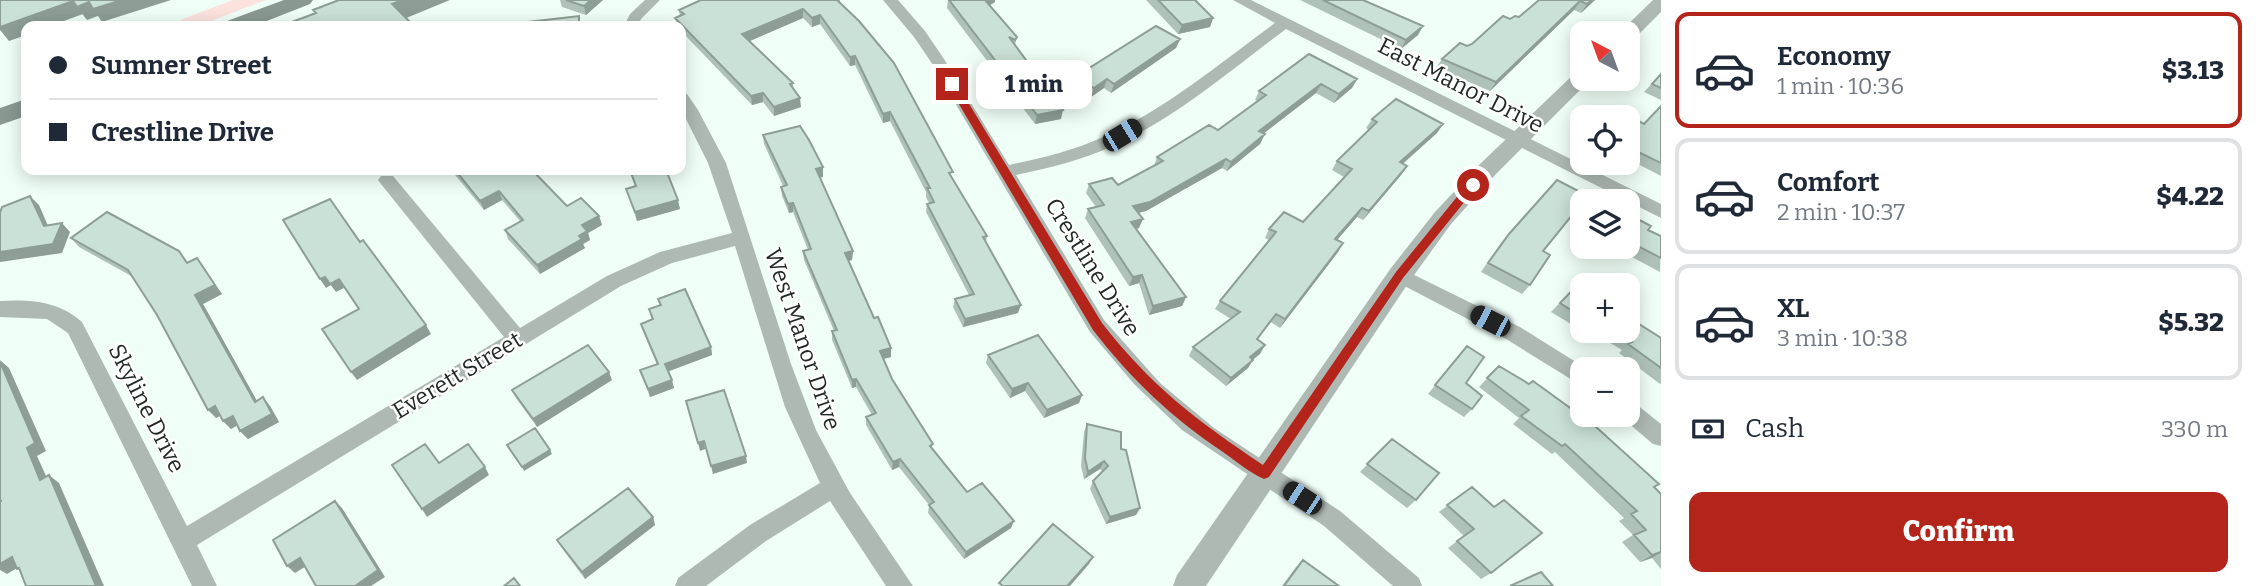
<!DOCTYPE html>
<meta charset="utf-8">
<style>
body{margin:0;font-family:Bitter,serif;background:#f2f2f3;color:#1f2937;height:100vh;display:flex;flex-direction:column;font-size:26px;white-space:nowrap}
*{box-sizing:border-box;margin:0}
p{font-size:23px;color:#747a83}
.icon{flex:none;width:38px;height:38px;fill:none;stroke:currentColor;stroke-width:2;stroke-linecap:round;stroke-linejoin:round}
.map{position:relative;flex:1;overflow:hidden}
.details{display:flex;flex-direction:column;background:#fff;width:595px}
.details>*{flex:none}
.top-card{position:absolute;left:21px;top:21px;width:665px;height:154px;border-radius:14px;box-shadow:0 4px 18px #0003;display:grid;align-content:center;height:154px;padding:0 28px;background:#fff}
.needle{width:46px;rotate:319deg}
.fabs{position:absolute;left:1570px;top:21px;display:grid;gap:14px}
.fabs a{display:grid;place-items:center;width:70px;height:70px;border-radius:14px;background:#fff;box-shadow:0 4px 18px #0003;font-size:35px}
.end{position:absolute;width:32px;height:32px;margin:-16px;border:9px solid #b3241b;background:#fff;box-shadow:0 0 0 4px #fff}
.from{border-radius:50%}
.bubble{position:absolute;height:49px;border-radius:14px;background:#fff;box-shadow:0 4px 18px #0003;font-size:23px;font-weight:800;line-height:49px;text-align:center}
.car{position:absolute;width:21px;height:42px;margin:-21px -10px;border-radius:9px;box-shadow:0 0 5px 2px #0007;background:linear-gradient(#222 24%,#8ab4d8 0 40%,#222 0 76%,#8ab4d8 0 86%,#222 0)}
.top-card b{display:flex;align-items:center;gap:24px;height:66px;font-size:26px}
.top-card b+b{border-top:2px solid #e0e1e3}
.top-card i{width:18px;height:18px;background:#1f2937}
ul{padding:12px 0 0;list-style:none}
li{display:flex;align-items:center;gap:21px;height:116px;margin:0 14px 10px;padding:0 14px;border:4px solid #e0e1e3;border-radius:14px}
li div{flex:1}
li b{display:block;font-size:26px}
li em{font-style:normal;font-weight:800}
li.selected{border-color:#b3241b}
li>.icon{width:63px;height:63px;stroke-width:1.5}
.pay{display:flex;align-items:center;gap:18px;height:77px;padding:0 28px;font-size:26px}
.pay p{margin-inline-start:auto}
.button{display:flex;gap:14px;margin-top:auto;padding:14px 28px}
.button a{flex:1;height:80px;border-radius:14px;background:#b3241b;color:#fff;font-size:28px;font-weight:800;line-height:80px;text-align:center}
main{display:flex;flex:1;min-height:0}
.map>svg:first-child{display:block}
.green{fill:#fce2dd}
.lines{fill:none;stroke-linecap:round;stroke-linejoin:round}
.minor{fill:#aeb9b4;fill-rule:evenodd}
.tertiary{fill:#aeb9b4;fill-rule:evenodd}
.secondary{fill:#8a9892;fill-rule:evenodd}
.wall{fill:#aec2b9}
.shaded-wall{fill:#8d9e96}
.building{fill:#cae1d7;stroke:#8d9e96;stroke-width:2}
.route{fill:#b3241b}
.labels{text-anchor:middle;dominant-baseline:central;stroke-width:5;stroke-linejoin:round;paint-order:stroke}
.street-label{font-size:23px;fill:#202925;stroke:#fff}
</style>
<main>
<div class="map">
<svg width="1661" height="586" viewBox="0 0 1661 586">
<rect width="100%" height="100%" fill="#f0fef8"/>
<path class="green" d="M233 0H266L198 26H184L180 20Z"/>
<g class="lines">
<path class="minor" d="M645 0H660L641 19 638 26H624L630 14Z
M883 0H898L925 31 944 59 1009 165C1041 158 1073 151 1103 137 1165 110 1220 63 1275 23L1233 0H1251L1661 204V218L1286 29C1231 70 1176 118 1113 146 1082 160 1049 168 1016 175L1104 320 1160 383 1214 428 1340 511 1419 578 1422 586H1393L1324 526 1182 430 1134 384 1090 332 931 62 914 37Z
M681 93 687 94 698 110 726 163 791 364 816 430 850 493 913 586H886L830 501 766 541 706 586H675L678 578 750 525 820 483 785 407 735 246 672 263 621 286 197 545 217 586H192L68 333 47 319 0 317V301C30 299 59 301 82 322L187 526 504 337 381 184 378 180 381 176H393L520 328 607 276 660 252 732 233 708 163 681 109Z
M1400 268 1520 327 1587 369H1582V386L1506 339 1393 280 1391 275 1393 270Z
M1628 401 1636 404 1661 424V446L1653 444 1620 416 1628 415Z"/>
<path class="tertiary" d="M1653 0H1661V12L1635 38 1628 40V33H1619Z
M1582 71V79H1591L1496 174 1451 224 1409 282 1206 586H1173L1177 575 1391 268 1435 212 1480 164 1575 73Z"/>
<path class="secondary" d="M284 0H313L310 4 254 26H224L227 21Z
M26 99V116L0 125V108Z"/>
</g>
<path class="wall" d="M560 0H603L586 15 562 7Z
M699 0H840V3L952 178 987 236 986 242 1018 313 963 327 953 307 955 299 969 295 926 212 927 204 929 203 926 197V192L890 121 883 123 855 65 850 66 820 24 812 27 803 18 749 41 793 83V89L801 107 774 116 763 102 752 105 681 31V26H677L675 18 680 16 679 10Z
M948 0H995V2L990 5 1017 37 1015 45 1061 119 1035 124 947 8Z
M1146 0H1195L1213 18 1210 27 1178 34Z
M1300 0H1363L1418 35 1401 49Z
M1539 0H1595L1581 13 1574 10 1490 91 1436 68 1442 59 1472 44 1510 19 1519 17Z
M1180 39 1176 48 1111 93 1104 88 1091 97 1073 86 1075 77Z
M1661 74V100L1644 92Z
M1357 79 1352 88 1334 103 1316 93 1263 134 1260 144 1227 171 1222 168 1146 211 1138 213 1139 228 1136 229 1186 297 1182 306 1149 315 1139 283 1129 286 1085 218 1088 209 1096 207 1086 193 1089 184 1118 185 1154 166 1157 157 1218 130 1257 101 1255 100 1259 91Z
M1661 106V176L1628 159V131L1644 124Z
M1372 119 1443 124 1437 133 1403 164 1407 166 1401 175 1363 220 1357 217 1337 240 1343 243 1338 252 1280 328 1271 322 1258 339 1260 354 1253 359 1248 368 1226 386 1189 356 1193 347 1231 319 1215 309 1220 301 1269 240 1265 238 1269 229 1303 222 1344 177 1332 170 1337 161 1369 130 1366 128Z
M763 135 823 177 819 178 853 251 852 260 848 261 874 318 891 348V357L883 359 892 379 932 449 967 492 1011 528 964 559 928 513 929 505 899 467 892 470 866 425V417L872 415 856 387 852 388 832 340V331H834L804 260 803 251 808 250 793 212 789 213 782 196 781 187 783 186 764 144Z
M451 170H532L567 206 599 216 602 225 588 233 590 240 583 244 585 248 540 274 508 239 505 230 520 221 502 200 484 210Z
M629 170H666L680 209 637 221 626 189 635 186Z
M1557 180 1543 251 1530 285 1522 294 1481 272 1501 243Z
M1628 214 1648 230 1661 236 1660 272 1613 247H1628Z
M71 238 188 262 197 258 222 294 203 304 257 401 270 406 279 422 248 439 240 431 237 425 231 429 223 421 220 416 216 418 157 315 133 277 79 247Z
M1584 278 1582 285V331H1585L1584 332 1551 312Z
M658 299 711 347 712 355 668 371 674 388 650 397 640 370 657 364 643 331 641 324 652 320 649 309 660 306Z
M1590 331H1628L1661 338V383L1660 384 1619 353 1622 350Z
M1467 346 1466 383 1472 409 1464 417 1428 394Z
M988 355 1082 395 1079 403 1044 418 1025 391 1010 398 986 363Z
M1499 366 1655 487 1661 494V569L1652 558 1640 562 1622 542 1633 535 1619 521 1624 518 1555 452 1552 454 1513 424 1519 418 1479 387Z
M612 380 537 427 516 398 512 390Z
M1087 424 1121 449 1140 508 1136 515 1106 524 1090 489 1093 481 1102 471 1100 469 1084 479 1081 466 1084 432Z
M1392 439 1416 500 1407 508 1360 472Z
M1472 487 1491 573 1481 579 1448 548 1464 536 1439 512Z
M653 517 655 525 585 579 561 547 557 540Z
M1303 560 1339 586H1282L1296 567Z"/>
<path class="shaded-wall" d="M122 0H171L102 22 98 16 87 20 77 7 89 2Z
M403 0H450L399 21 392 4Z
M591 0H603L586 15 584 6Z
M985 0H995V2L984 9Z
M1592 0H1595L1581 13 1587 4Z
M73 1 83 14 50 26H26V35L9 41 0 30V27Z
M1580 1 1574 10 1490 91 1496 82Z
M803 9V18L743 44 742 34Z
M820 15V24L812 27V18Z
M1213 18 1210 27 1178 34 1182 25Z
M1423 26 1418 35 1401 49 1406 40Z
M1180 39 1176 48 1111 93 1114 84Z
M855 56V65L850 66V57Z
M1107 79 1104 88 1091 97 1094 88Z
M1357 79 1352 88 1334 103 1339 94Z
M1321 84 1316 93 1255 140 1259 131Z
M763 93V102L752 105 751 96Z
M800 98 801 107 774 116V107Z
M1063 110 1061 119 1035 124 1037 115Z
M890 112V121L883 123V114Z
M1443 124 1437 133 1394 171 1400 162Z
M1265 134 1260 144 1227 171 1231 162Z
M1226 159 1222 168 1146 211 1130 215 1133 206Z
M1407 166 1401 175 1363 220 1369 211Z
M823 167V177L816 178V169Z
M499 191 502 200 484 210 480 201Z
M30 196 39 205 52 235 44 226Z
M678 200 680 209 637 221 635 212Z
M793 203V212L789 213 788 204Z
M1362 208 1357 217 1330 248 1335 239Z
M599 216 602 225 588 233 590 240 583 244 585 248 540 274 537 265 582 225Z
M1143 219 1139 228 1128 231 1131 222Z
M62 223 70 232 62 253 0 262V252Z
M1343 243 1338 252 1280 328 1285 319Z
M853 251 852 260 844 262 845 253Z
M197 258 222 294 203 304 262 410 255 402 195 295Z
M1142 275 1139 283 1129 286 1133 277Z
M325 277 331 285 326 288 320 279Z
M339 279 344 288 336 292 330 284Z
M1186 297 1182 306 1149 315 1153 306Z
M1021 305 1018 313 963 327 965 319Z
M426 325 431 334 357 380 351 372Z
M1265 345 1260 354 1245 366 1250 357Z
M711 347 712 355 667 372 665 364Z
M891 348V357L879 360 880 351Z
M0 360 9 368 46 451 37 456 51 487 40 480 27 448Z
M1253 360 1248 368 1226 386 1231 378Z
M609 372 612 380 537 427 533 419Z
M856 379V387L852 388V380Z
M672 380 674 388 650 397 648 389Z
M1028 383 1025 391 1010 398 1012 389Z
M1082 395 1079 403 1044 418 1047 410Z
M263 397 270 406 279 422 248 439 240 431Z
M215 406 223 414 216 418 208 410Z
M233 416 240 424 231 429 223 421Z
M704 441 705 449 700 451 698 443Z
M550 450 552 454 524 471 522 467Z
M746 456 747 463 713 474 711 466Z
M900 459 899 467 892 470 893 462Z
M1104 461 1100 469 1084 479 1088 472Z
M485 467 489 475 427 517 422 509Z
M49 475 59 483 104 586H96Z
M335 501 342 508 385 577 371 586H355Z
M1140 508 1136 515 1106 524 1110 517Z
M653 517 655 525 585 579 582 572Z
M1014 521 1011 528 964 559 966 552Z
M1661 552 1652 558 1640 562 1652 555Z
M12 557 24 564 7 574 0 570V564Z
M1093 557 1089 564 1070 586H1068Z
M300 558 308 565 295 573 287 566Z"/>
<path class="building" d="M0 0H122L93 9 89 2 77 7 73 1 0 27Z
M339 0H403L392 4 414 26H281L316 13 313 10Z
M566 0H591L584 6Z
M701 0H837L859 21 894 63 953 172 949 173 987 236 983 237 1021 305 965 319 955 299 974 294 927 204 934 202 927 188H930L890 112 883 114 855 56 850 57 820 15 812 18 803 9 742 34 793 83 790 84 800 98 774 107 763 93 751 96 675 18 684 14 679 10Z
M949 0H985L1017 37 1015 40 1009 37 1063 110 1037 115Z
M1158 0H1195L1213 18 1182 25Z
M1323 0H1363L1423 26 1406 40Z
M1539 0H1592L1587 4 1580 1 1496 82 1442 59 1460 43 1467 46 1472 44 1503 16 1510 19 1515 16 1519 17Z
M579 16V26H528V22Z
M1156 26 1180 39 1114 84 1107 79 1094 88 1075 77Z
M1309 54 1357 79 1339 94 1321 84 1259 131 1265 134 1231 162 1226 159 1150 202 1133 206 1143 219 1131 222 1186 297 1153 306 1142 275 1133 277 1088 209 1104 205 1089 184 1112 178 1118 185 1163 161 1157 157 1209 125 1218 130 1266 95 1259 91Z
M1661 74V88L1652 84Z
M1396 99 1443 124 1400 162 1407 166 1369 211 1362 208 1335 239 1343 243 1285 319 1276 314 1257 339 1265 345 1250 357 1253 360 1231 378 1193 347 1240 312 1220 301 1276 232 1269 229 1284 212 1303 222 1352 169 1337 161 1377 122 1372 119Z
M1661 106V163L1628 147V131L1637 120 1644 124Z
M800 126 809 140 823 167 816 169 853 251 845 253 874 318 878 317 891 348 880 351 892 379 933 444 930 446 967 492 982 483 1014 521 966 552 929 505 934 502 900 459 893 462 866 417 876 413 856 379 852 380 832 331 837 330 803 251 811 249 793 203 788 204 781 187 787 185 763 135Z
M455 170H532L567 206 581 198 599 216 582 225 587 231 579 236 582 239 537 265 505 230 523 220 499 191 480 201Z
M630 170H666L678 200 635 212 626 189 636 186Z
M1557 180 1588 196 1584 201H1582V203L1543 251 1550 255 1530 285 1488 263 1509 234Z
M30 196 44 226 62 223 53 244 0 252V213L2 207Z
M330 199 360 242 363 240 426 325 351 372 322 329 359 309 339 279 330 284 325 277 320 279 283 220Z
M107 212 179 251 187 263 197 258 215 285 195 295 255 402 263 397 272 414 240 431 233 416 223 421 215 406 208 410 157 315 128 270 71 238Z
M1628 214 1651 226 1648 230 1661 236V258L1628 241Z
M1584 278 1596 285H1582V317L1560 303Z
M685 289 711 347 665 364 672 380 648 389 640 370 658 364 641 324 653 319 649 309 661 305 658 299Z
M1628 317 1661 338V368L1628 344 1632 342 1613 331H1628Z
M1038 335 1082 395 1047 410 1028 383 1012 389 988 355Z
M588 345 609 372 533 419 512 390Z
M1467 346 1484 357 1466 383 1482 396 1472 409 1435 385Z
M0 362 35 443 27 448 40 480 49 475 96 586H26L19 568 17 569 12 557 0 564V502L1 501 0 499Z
M1499 366 1529 384 1533 381 1595 426 1659 484 1654 487 1661 494V552L1652 555 1634 535 1646 530 1631 514 1637 511 1565 444 1562 446 1521 416 1529 410 1487 378Z
M724 390 746 456 711 466 704 441 698 443 686 401Z
M1087 424 1121 432V449L1126 450 1140 508 1110 517 1093 481 1108 466 1104 461 1088 472 1085 458Z
M535 428 550 450 522 467 507 445Z
M1392 439 1439 473 1416 500 1367 464Z
M425 444 439 463 468 444 485 467 422 509 392 465Z
M1472 487 1494 507 1504 500 1542 533 1491 573 1457 541 1474 529 1447 505Z
M628 488 653 517 582 572 557 540Z
M335 501 378 570 355 586H316L300 558 287 566 273 540Z
M1053 524 1093 557 1068 585 1069 586H1003L999 583Z
M1303 560 1339 586H1284Z
M1541 572 1553 586H1510Z
M514 578 520 586H504Z"/>
<path class="route" d="M952 81 957 84 1102 323C1152 387 1196 420 1263 465L1396 272 1469 182 1478 185 1403 278 1269 477 1264 479C1250 473 1236 461 1223 452 1172 418 1131 379 1093 330L947 84Z"/>
<g class="labels">
<g class="street-label">
<text transform="translate(1461 85) rotate(27)">East Manor Drive</text>
<text transform="translate(1093 267) rotate(58)">Crestline Drive</text>
<text transform="translate(803 339) rotate(71)">West Manor Drive</text>
<text transform="translate(457 375) rotate(-31)">Everett Street</text>
<text transform="translate(147 408) rotate(63)">Skyline Drive</text>
</g>
</g>
</svg>
<div class="fabs">
<a><svg class="needle" viewBox="-14 -14 28 28"><path d="M0-13l5 13h-10z" fill="#e53935"/><path d="M0 13l5-13h-10z" fill="#747a83"/></svg></a>
<a><svg class="icon" aria-label="locate" viewBox="0 0 24 24"><circle cx="12" cy="12" r="6"/><path d="M12 2v4M12 18v4M2 12h4M18 12h4"/></svg></a>
<a><svg class="icon" aria-label="layers" viewBox="0 0 24 24"><path d="M12 4l9 5-9 5-9-5zM3 14l9 5 9-5"/></svg></a>
<a>+</a>
<a>−</a>
</div>
<i class="end from" style="left:1473px;top:185px"></i>
<i class="end" style="left:952px;top:84px"></i>
<div class="bubble" style="left:976px;top:60px;width:116px">1 min</div>
<i class="car" style="left:1122px;top:135px;rotate:59deg"></i>
<i class="car" style="left:1490px;top:321px;rotate:297deg"></i>
<i class="car" style="left:1302px;top:498px;rotate:303deg"></i>
<div class="top-card">
<b><i class="from"></i>Sumner Street</b>
<b><i></i>Crestline Drive</b>
</div>
</div>
<section class="details">
<ul>
<li class="selected"><svg class="icon" aria-label="car" viewBox="0 0 24 24"><path d="M5 17H2v-5l4-1 3-4h7l3 4 3 1v5h-3M9 17h6M6 11h13"/><circle cx="7" cy="17" r="2"/><circle cx="17" cy="17" r="2"/></svg><div><b>Economy</b><p>1 min · 10:36</p></div><em>$3.13</em></li>
<li><svg class="icon" aria-label="car" viewBox="0 0 24 24"><path d="M5 17H2v-5l4-1 3-4h7l3 4 3 1v5h-3M9 17h6M6 11h13"/><circle cx="7" cy="17" r="2"/><circle cx="17" cy="17" r="2"/></svg><div><b>Comfort</b><p>2 min · 10:37</p></div><em>$4.22</em></li>
<li><svg class="icon" aria-label="car" viewBox="0 0 24 24"><path d="M5 17H2v-5l4-1 3-4h7l3 4 3 1v5h-3M9 17h6M6 11h13"/><circle cx="7" cy="17" r="2"/><circle cx="17" cy="17" r="2"/></svg><div><b>XL</b><p>3 min · 10:38</p></div><em>$5.32</em></li>
</ul>
<div class="pay"><svg class="icon" aria-label="cash" viewBox="0 0 24 24"><path d="M3 7h18v10H3z"/><circle cx="12" cy="12" r="2"/></svg>Cash<p>330 m</p></div>
<div class="button"><a>Confirm</a></div>
</section>
</main>
